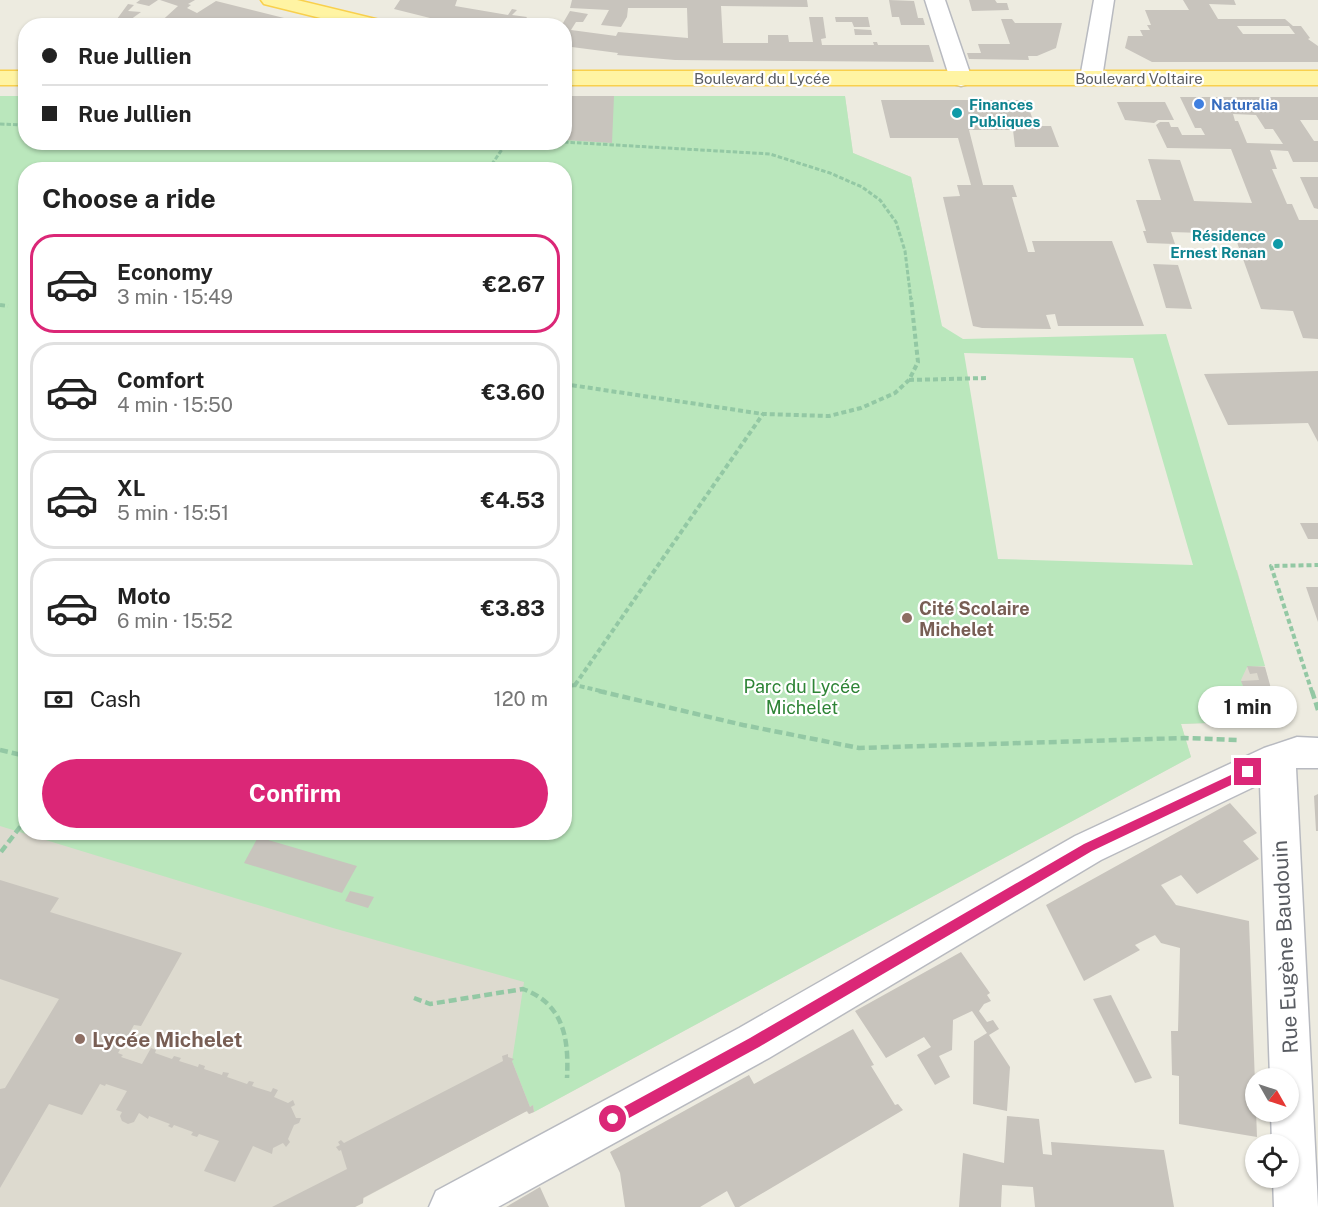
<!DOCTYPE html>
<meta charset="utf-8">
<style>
body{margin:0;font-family:"Public Sans",sans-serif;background:#f6f6f6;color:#222;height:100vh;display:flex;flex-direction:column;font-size:22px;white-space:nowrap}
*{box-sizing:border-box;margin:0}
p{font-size:20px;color:#767676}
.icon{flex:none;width:33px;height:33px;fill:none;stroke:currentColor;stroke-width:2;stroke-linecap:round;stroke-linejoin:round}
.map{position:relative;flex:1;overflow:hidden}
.details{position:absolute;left:18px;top:162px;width:554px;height:678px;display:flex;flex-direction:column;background:#fff;border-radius:24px;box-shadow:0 2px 4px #0004}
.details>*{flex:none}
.top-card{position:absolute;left:18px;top:18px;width:554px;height:132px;border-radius:24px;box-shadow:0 2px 4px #0004;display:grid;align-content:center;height:132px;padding:0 24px;background:#fff}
.needle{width:39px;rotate:129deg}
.controls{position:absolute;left:1245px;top:1068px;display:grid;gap:12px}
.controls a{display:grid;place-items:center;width:54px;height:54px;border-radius:50%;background:#fff;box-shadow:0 2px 4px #0004;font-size:30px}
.end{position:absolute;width:27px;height:27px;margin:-14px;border:8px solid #db2777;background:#fff;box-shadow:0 0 0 3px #fff}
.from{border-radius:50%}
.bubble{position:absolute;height:42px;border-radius:21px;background:#fff;box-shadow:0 2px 4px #0004;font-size:20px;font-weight:700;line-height:42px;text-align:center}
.top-card b{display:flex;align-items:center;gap:21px;height:57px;font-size:22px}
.top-card b+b{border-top:2px solid #e0e0e0}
.top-card i{width:15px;height:15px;background:#222}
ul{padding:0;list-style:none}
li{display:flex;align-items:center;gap:18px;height:99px;margin:0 12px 9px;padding:0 12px;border:3px solid #e0e0e0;border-radius:24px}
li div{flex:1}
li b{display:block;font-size:22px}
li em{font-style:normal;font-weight:700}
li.selected{border-color:#db2777}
li>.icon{width:54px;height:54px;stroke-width:1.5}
h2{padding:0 24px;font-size:27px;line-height:72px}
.pay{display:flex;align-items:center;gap:15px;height:66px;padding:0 24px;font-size:22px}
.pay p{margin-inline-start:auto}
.primary-button{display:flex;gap:12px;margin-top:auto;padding:12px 24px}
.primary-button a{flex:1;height:69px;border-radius:36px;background:#db2777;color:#fff;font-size:24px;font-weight:700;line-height:69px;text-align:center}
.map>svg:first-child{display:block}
.education{fill:#dddacf;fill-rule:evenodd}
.green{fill:#bae7bc;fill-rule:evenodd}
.building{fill:#c8c4bd;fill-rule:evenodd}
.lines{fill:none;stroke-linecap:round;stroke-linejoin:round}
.minor-casing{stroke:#b8bac0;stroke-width:3}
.major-casing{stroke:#f9d04d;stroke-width:3}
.path-far2{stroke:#93c8a4;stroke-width:3;stroke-dasharray:4.5 2;stroke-linecap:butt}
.path-far1{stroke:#93c8a4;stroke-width:4;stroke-dasharray:5 3;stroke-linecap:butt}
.path{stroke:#93c8a4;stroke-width:4.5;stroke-dasharray:8 4;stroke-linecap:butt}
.minor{fill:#fff;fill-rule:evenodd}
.major{fill:#fff4a3;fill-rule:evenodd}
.route{fill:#db2777}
.shop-dot{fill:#3f7fe0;stroke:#fff;stroke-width:2}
.culture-dot{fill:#0f9aa8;stroke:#fff;stroke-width:2}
.education-dot{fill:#8d6e63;stroke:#fff;stroke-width:2}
.labels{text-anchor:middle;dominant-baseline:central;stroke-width:4.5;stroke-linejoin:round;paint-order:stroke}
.far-street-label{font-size:15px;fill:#595c62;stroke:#fff}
.far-culture-label{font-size:15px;font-weight:bold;fill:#0d838f;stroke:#fff;text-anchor:start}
.far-shop-label{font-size:15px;font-weight:bold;fill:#366cbe;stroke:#fff;text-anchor:start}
.education-label{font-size:18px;font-weight:bold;fill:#785e54;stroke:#fff;text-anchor:start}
.park-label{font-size:18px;fill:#2e8436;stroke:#fff}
.near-street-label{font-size:21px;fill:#595c62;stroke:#fff}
.near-education-label{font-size:21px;font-weight:bold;fill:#785e54;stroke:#fff;text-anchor:start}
</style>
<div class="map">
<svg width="1318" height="1207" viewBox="0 0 1318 1207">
<rect width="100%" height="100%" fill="#edebe0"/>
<path class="education" d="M0 96 26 142H564L845 96 853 153 911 177 990 564 1237 570 1280 721 1181 724 1191 757 534 1112 529 1114 526 1111 364 1198 363 1203 355 1207H0ZM26 170H564V832H26Z"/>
<path class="green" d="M0 96H25L26 142H564V96H845L853 153 911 177 942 326 963 339 1166 334 1265 666 1247 667 1241 680 1256 721 1181 724 1191 757 534 1112 533 1105 530 1107 512 1061 524 982 333 928 0 826ZM26 170H564V832H26ZM964 353 1133 358 1193 565 998 559Z"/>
<path class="building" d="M140 0H158L149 6 136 3Z
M160 0H195L188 4 191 5 187 8 197 13 216 1 300 22 296 26H234V23L227 21 219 23 223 20 211 18 196 26H156L178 6Z
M400 0H457L455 6 508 15 512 9 517 10 512 15 527 17 521 26H462L394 9Z
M572 0H807L808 7 721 6 723 43H768V35H788L789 42H813L809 17H823L826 38 821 39 822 45H874L873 42H877L878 45H929L934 62 675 60 617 55 618 53 564 46V26H539L543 20 563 23 570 11 588 14 583 22H576L571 30 616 36 618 32 688 38 687 8H628L627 17 621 27 601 25 609 10 570 8Z
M889 0 914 1 918 18H923L925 25H901L899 17H892Z
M969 0H995L997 3H1007L1009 10 972 11Z
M1183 0H1234L1236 5 1209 4 1218 19H1285L1293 26H1301L1310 38 1308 39 1318 46V62H1152L1125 48 1128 36H1143L1140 30H1150L1147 25H1151L1145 10H1189ZM1237 26H1289L1295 34H1243Z
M128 4 134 5 128 11 141 12 130 20 134 21 132 26H113L114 22H86L88 18 117 19Z
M835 17H868L870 27H854L852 22H836Z
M1001 19H1012L1015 23H1062L1056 48 1037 56H1028L1029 60 969 59 967 53H981L978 44H1010Z
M854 29 871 30 872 35H855Z
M564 96H614L612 143 564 140Z
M1180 97H1318V120H1300L1314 141H1318V162H1293L1288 151 1270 150 1277 169H1272L1287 204H1292L1299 220H1318V339L1303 338 1293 311 1261 309 1234 234 1171 232 1175 244 1147 243 1143 231H1146L1136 200H1161L1148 159 1180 160 1194 201 1252 203 1231 149 1167 148 1156 125 1160 122H1169L1171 127H1178L1182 135H1205L1201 128H1195ZM1233 114 1256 115 1265 129H1273L1283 144 1247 143 1238 121H1235Z
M881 100H1026L1035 126H1051L1059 147H1015L1013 130H969L983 185H1013L1017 197H1012L1028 252H1035L1032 241H1112L1144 326H1058L1055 314 1046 315 1051 329 982 328 973 326 943 197 960 196 957 185H971L958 138H890Z
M1117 102H1165L1174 120H1158L1154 123 1125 120Z
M1300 177H1318V209L1314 208Z
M1153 264 1178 265 1192 309 1166 308Z
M1318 371V442L1308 423 1228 425 1204 374Z
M1300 523H1318V539H1308Z
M1306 587H1318V622Z
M1247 666 1265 667 1280 721H1257L1241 681 1259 680 1257 673 1250 674Z
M1318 794V831H1316L1314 796Z
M1230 803 1257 833 1243 841 1259 859 1197 894 1181 875 1161 885 1176 905 1249 921 1257 1137 1179 1124V1076L1172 1075 1171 1031H1178L1180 948 1161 943 1155 935 1135 945 1140 950 1084 981 1046 905Z
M258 837 357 866 342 893 244 863Z
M0 880 59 898 50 912 182 953 141 1026 134 1025 118 1053 123 1055 121 1057 142 1064 151 1048 156 1050 155 1053 172 1059 174 1056 181 1058 179 1061 198 1067 199 1064 205 1066 204 1069 222 1075 223 1072 229 1073 227 1077 247 1084 249 1081 254 1082 252 1086 271 1092 273 1088 278 1090 274 1097 288 1103 293 1100 295 1105 291 1107 296 1118H301L299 1123 294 1125 288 1139 290 1142 286 1147 283 1143 273 1148 272 1154 253 1146 235 1182 204 1171 219 1141 199 1134 197 1137 191 1135 193 1132 174 1125 172 1128 168 1126 170 1124 149 1116 148 1119 139 1113 134 1122 128 1124 122 1121 120 1116 122 1112 116 1110 127 1091 106 1084 105 1086 100 1084 82 1115 49 1104 0 1188V1089L5 1088 59 999 0 979Z
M350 891 374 897 368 908 345 901Z
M961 952 990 993 987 995 991 1001 984 1004 979 1011 987 1022 993 1020 999 1029 989 1035 1010 1067 1007 1111 973 1104 974 1041 987 1033 972 1011 953 1020 952 1050 939 1056 950 1077 935 1085 917 1055 931 1047 924 1037 886 1058 855 1011Z
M1111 995 1152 1078 1135 1083 1093 999Z
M853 1029 874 1065 871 1066 895 1105 898 1104 903 1110 739 1207H735L727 1191 700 1207H625L620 1173 610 1152 749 1075 754 1084Z
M508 1054V1057L514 1059 512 1061 530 1107 533 1105 534 1112 529 1114 527 1111 363 1198V1203L355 1207H272L347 1169 341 1150 339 1151 336 1147 340 1145 338 1142 341 1140 344 1143 503 1061 502 1056Z
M1007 1116 1039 1119 1043 1154 1052 1155 1051 1142 1164 1150 1174 1207H1035L1033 1187 1002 1185 1001 1207H959L963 1153 1004 1163Z
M540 1187 549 1207H506Z"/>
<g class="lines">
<defs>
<path id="minor" d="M925 0H945L972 79 969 84 961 86 953 84 950 79Z
M1094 0H1114L1102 78 1099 83 1091 85 1083 83 1080 78Z
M1297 737 1318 738V768H1296L1318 1207H1274L1273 1178H1288V1144H1272L1271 1112H1288V1078H1270L1260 784 1101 860 769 1058 498 1207H429L436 1191 739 1028 1075 836 1264 748Z"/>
<path id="major" d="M261 0H297L388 22 391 26H353L264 4Z
M0 71H26V85H0Z
M564 71H1318V85H564Z"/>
</defs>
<use href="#minor" class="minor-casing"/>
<use href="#major" class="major-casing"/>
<path class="path-far2" d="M0 124 26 125
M564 142 770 154 830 173 862 187 880 200 896 222 905 251 911 300
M488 170 507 142"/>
<path class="path-far1" d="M0 305 8 306
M909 380 987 378
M564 384 763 414 829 416 861 408 895 393 909 380 918 362 911 298
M575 685 763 414
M21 686 26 689
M564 687 575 685 605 692
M1312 692 1271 566 1318 565"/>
<path class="path" d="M599 691 743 725 859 748 1185 738 1237 740
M1312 691 1318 710
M0 750 26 756
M1 852 26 819
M414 998 430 1004 523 989C564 1004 569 1039 567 1078"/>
<use href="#minor" class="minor"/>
<use href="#major" class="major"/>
</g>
<path class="route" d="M1248 767 1252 768V775L1092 851 759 1047 618 1124 613 1126 609 1124 607 1119 609 1115 750 1038 1084 844Z"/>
<circle class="shop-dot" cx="1199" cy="104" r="6"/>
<g class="culture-dot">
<circle cx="957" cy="113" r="6"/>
<circle cx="1278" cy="244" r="6"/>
</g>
<g class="education-dot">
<circle cx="907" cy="618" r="6"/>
<circle cx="80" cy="1039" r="6"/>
</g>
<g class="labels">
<g class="far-street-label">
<text x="762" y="78">Boulevard du Lycée</text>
<text x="1139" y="78">Boulevard Voltaire</text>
</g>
<g class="far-culture-label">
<text x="969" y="104">Finances<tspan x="969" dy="17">Publiques</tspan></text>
<text x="1266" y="235" text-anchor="end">Résidence<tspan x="1266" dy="17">Ernest Renan</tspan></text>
</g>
<g class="far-shop-label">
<text x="1211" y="104">Naturalia</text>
</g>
<g class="education-label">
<text x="919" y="608">Cité Scolaire<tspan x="919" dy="21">Michelet</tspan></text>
</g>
<g class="park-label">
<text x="802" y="686">Parc du Lycée<tspan x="802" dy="21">Michelet</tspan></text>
</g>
<g class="near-street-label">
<text transform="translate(1285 947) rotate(-93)">Rue Eugène Baudouin</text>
</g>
<g class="near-education-label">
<text x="92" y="1039">Lycée Michelet</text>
</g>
</g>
</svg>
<div class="controls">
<a><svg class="needle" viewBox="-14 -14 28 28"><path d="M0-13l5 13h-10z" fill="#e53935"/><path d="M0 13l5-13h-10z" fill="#767676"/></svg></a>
<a><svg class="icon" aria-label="locate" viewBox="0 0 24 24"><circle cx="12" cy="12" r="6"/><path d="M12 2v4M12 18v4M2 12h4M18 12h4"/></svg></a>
</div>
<i class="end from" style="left:613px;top:1119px"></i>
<i class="end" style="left:1248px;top:772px"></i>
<div class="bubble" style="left:1198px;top:686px;width:99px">1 min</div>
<div class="top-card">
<b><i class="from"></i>Rue Jullien</b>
<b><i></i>Rue Jullien</b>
</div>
<section class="details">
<h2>Choose a ride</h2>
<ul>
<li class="selected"><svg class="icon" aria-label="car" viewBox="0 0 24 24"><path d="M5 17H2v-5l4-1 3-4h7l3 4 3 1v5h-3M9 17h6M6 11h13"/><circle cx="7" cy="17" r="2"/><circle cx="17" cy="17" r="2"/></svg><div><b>Economy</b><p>3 min · 15:49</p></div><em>€2.67</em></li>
<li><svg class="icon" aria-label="car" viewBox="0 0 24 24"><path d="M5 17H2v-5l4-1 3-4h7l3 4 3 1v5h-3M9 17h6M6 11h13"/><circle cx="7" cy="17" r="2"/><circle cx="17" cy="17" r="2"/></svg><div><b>Comfort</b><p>4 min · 15:50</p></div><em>€3.60</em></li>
<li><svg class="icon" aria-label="car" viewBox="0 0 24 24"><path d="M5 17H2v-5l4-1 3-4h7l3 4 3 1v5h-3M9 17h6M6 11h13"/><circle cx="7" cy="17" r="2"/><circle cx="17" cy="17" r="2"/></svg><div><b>XL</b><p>5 min · 15:51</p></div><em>€4.53</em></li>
<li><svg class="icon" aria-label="car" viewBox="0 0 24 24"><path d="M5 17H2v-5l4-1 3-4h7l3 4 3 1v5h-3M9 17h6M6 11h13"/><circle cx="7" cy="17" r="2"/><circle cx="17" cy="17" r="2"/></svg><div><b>Moto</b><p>6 min · 15:52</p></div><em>€3.83</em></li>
</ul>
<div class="pay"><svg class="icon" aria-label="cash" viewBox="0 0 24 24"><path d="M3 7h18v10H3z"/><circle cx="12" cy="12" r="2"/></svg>Cash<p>120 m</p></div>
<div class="primary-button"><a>Confirm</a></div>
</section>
</div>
